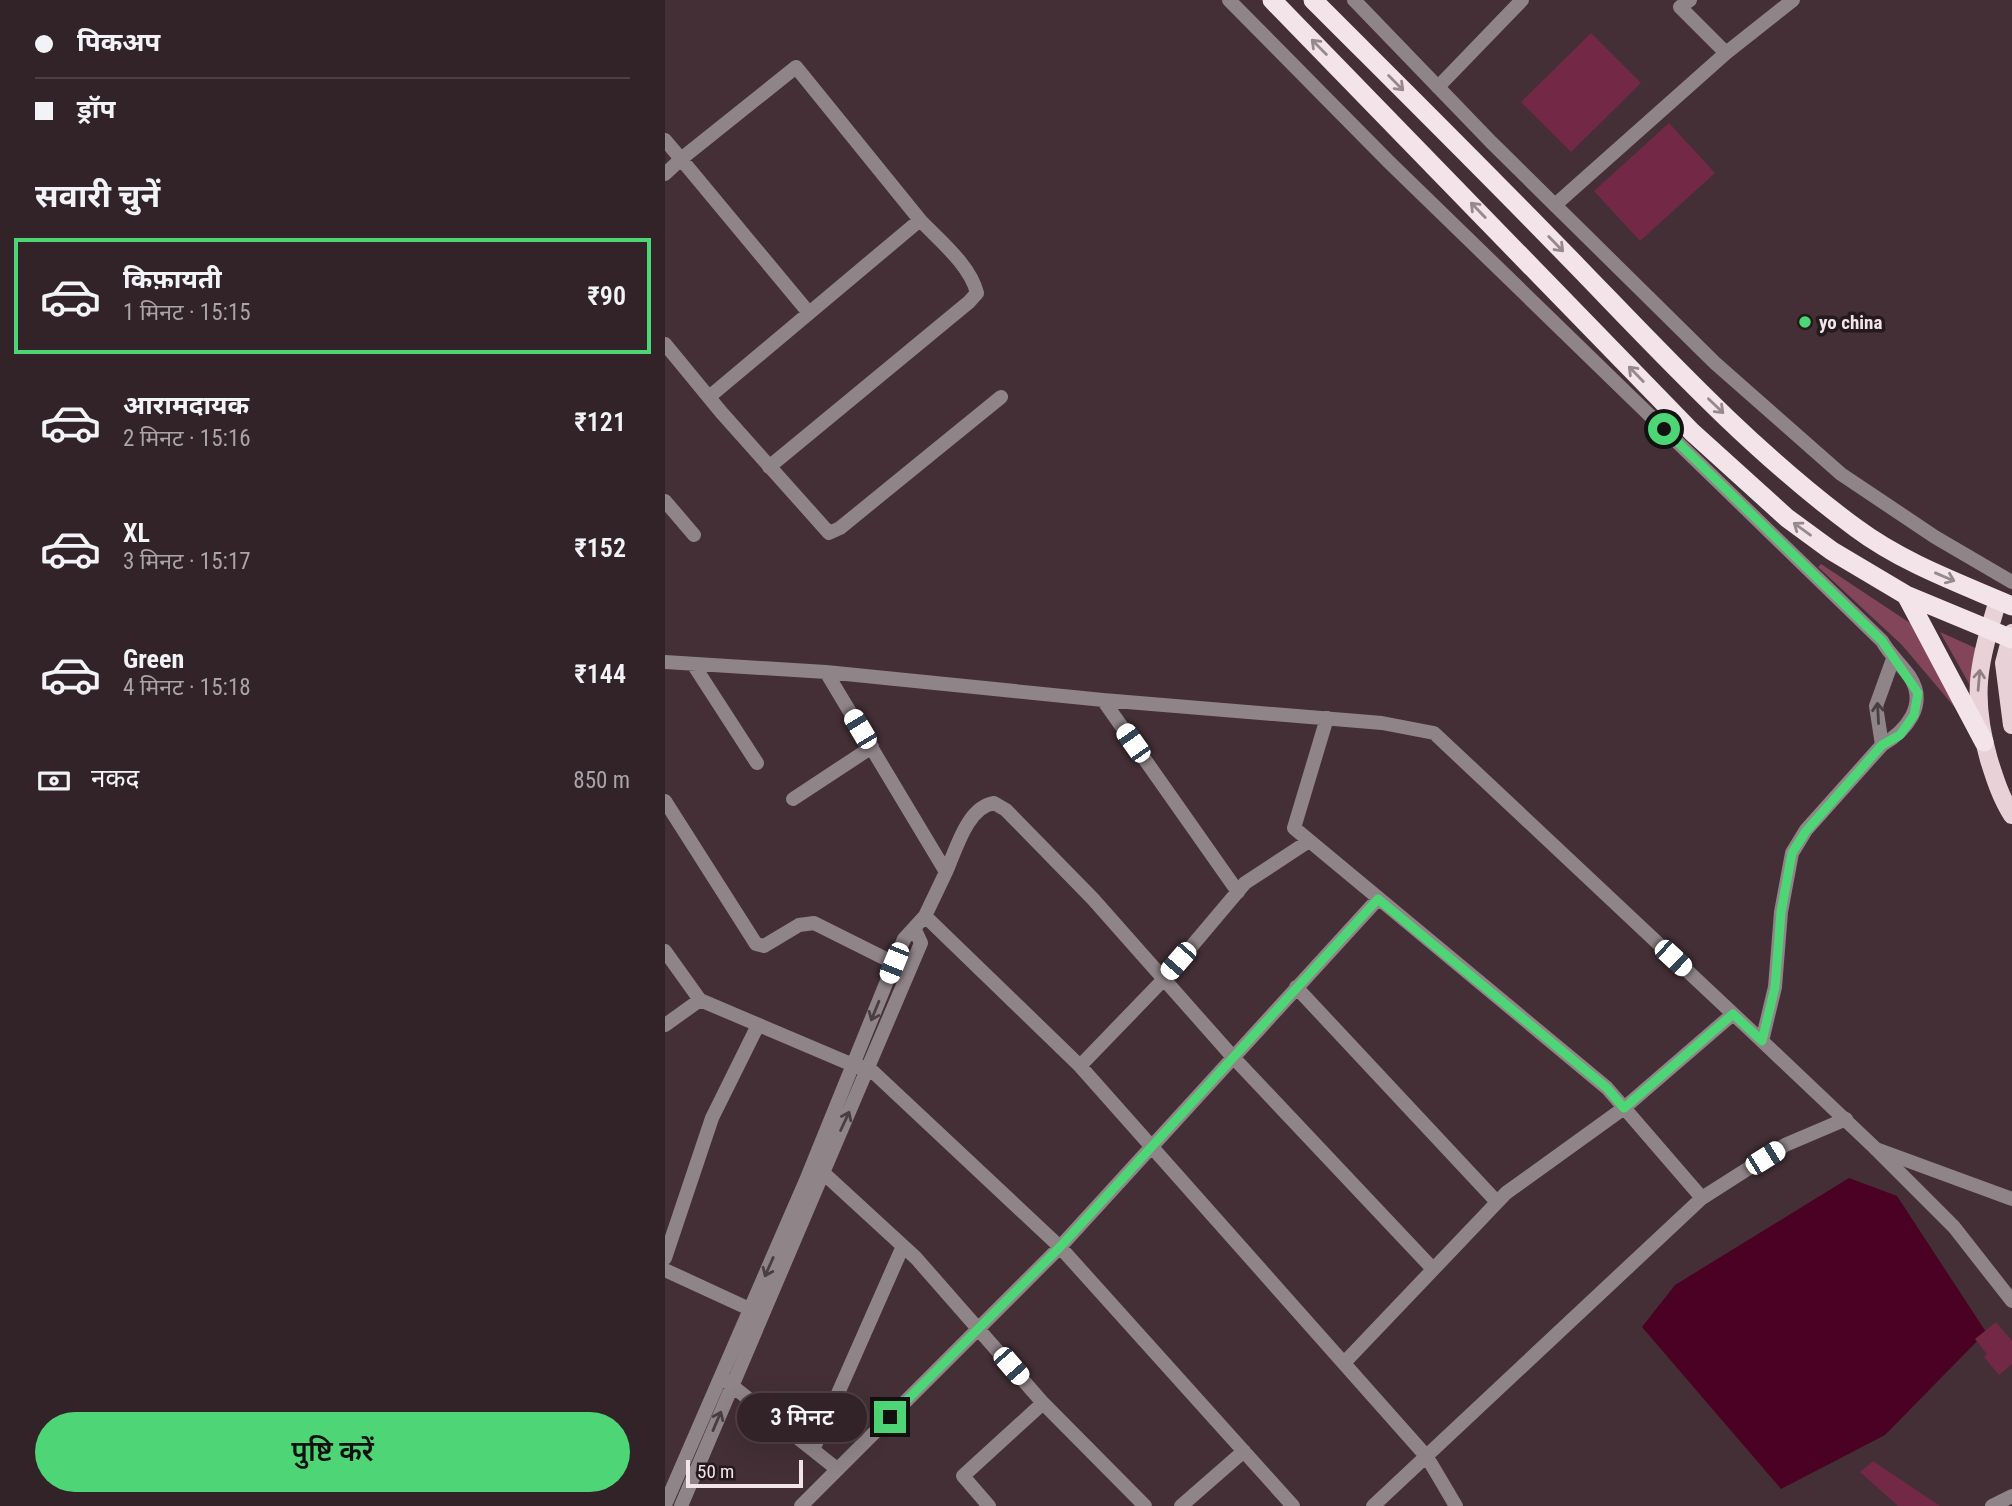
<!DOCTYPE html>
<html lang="hi">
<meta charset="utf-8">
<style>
body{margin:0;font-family:"Roboto Condensed","Noto Sans Devanagari",sans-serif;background:#3a2b30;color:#f1f3f6;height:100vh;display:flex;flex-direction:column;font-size:26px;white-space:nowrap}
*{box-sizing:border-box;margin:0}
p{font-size:23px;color:#a8a4a8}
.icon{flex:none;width:38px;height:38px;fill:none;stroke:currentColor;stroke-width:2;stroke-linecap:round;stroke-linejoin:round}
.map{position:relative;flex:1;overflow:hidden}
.side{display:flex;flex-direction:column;background:#322328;width:665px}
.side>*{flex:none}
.guide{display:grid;align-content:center;height:154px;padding:0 35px;background:#322328}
.scale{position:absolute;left:21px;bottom:18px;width:117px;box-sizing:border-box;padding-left:7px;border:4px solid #f2e4e8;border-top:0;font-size:19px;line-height:24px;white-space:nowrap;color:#f2e4e8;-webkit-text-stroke:5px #241a1d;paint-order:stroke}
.end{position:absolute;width:32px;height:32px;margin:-16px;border:9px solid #4ed676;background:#111;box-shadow:0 0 0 4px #111}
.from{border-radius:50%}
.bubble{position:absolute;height:49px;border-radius:24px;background:#322328;box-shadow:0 7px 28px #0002,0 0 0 2px #4d4045;font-size:23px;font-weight:600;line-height:49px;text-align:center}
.car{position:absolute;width:21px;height:42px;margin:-21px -10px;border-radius:9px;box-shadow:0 0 5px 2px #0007;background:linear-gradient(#fff 24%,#345 0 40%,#fff 0 76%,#345 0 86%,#fff 0)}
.guide b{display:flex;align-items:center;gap:24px;height:66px;font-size:26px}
.guide b+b{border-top:2px solid #4d4045}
.guide i{width:18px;height:18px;background:#f1f3f6}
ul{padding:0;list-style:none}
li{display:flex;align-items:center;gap:21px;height:116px;margin:0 14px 10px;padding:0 21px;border:4px solid transparent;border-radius:0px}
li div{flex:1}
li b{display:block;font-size:26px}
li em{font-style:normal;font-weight:600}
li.current{border-color:#4ed676}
li>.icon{width:63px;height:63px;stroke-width:1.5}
h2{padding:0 35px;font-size:32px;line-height:84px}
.pay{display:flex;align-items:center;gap:18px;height:77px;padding:0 35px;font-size:26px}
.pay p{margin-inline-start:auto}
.primary-button{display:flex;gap:14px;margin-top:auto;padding:14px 35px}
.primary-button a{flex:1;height:80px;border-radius:42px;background:#4ed676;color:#111;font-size:28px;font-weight:600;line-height:80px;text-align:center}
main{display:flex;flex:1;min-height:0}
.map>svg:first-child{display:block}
.green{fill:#83455a}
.water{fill:#4b0124}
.building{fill:#732945}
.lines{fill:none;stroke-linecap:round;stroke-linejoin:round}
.minor{stroke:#8f8487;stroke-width:14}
.tertiary{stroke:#8f8487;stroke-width:14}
.primary{stroke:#e8d2d8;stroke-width:18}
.trunk{stroke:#f2e4e8;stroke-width:19}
.oneway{stroke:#95898d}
.oneway2{stroke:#907f84}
.oneway3{stroke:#493f42}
.route{stroke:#4ed676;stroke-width:9}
.poi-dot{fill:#4ed676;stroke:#241a1d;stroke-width:2.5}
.labels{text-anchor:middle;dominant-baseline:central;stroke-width:7;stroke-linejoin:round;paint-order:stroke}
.poi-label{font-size:19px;font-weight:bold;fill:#f2e4e8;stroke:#241a1d;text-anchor:start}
</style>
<main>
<section class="side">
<div class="guide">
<b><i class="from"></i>पिकअप</b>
<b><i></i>ड्रॉप</b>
</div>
<h2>सवारी चुनें</h2>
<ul>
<li class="current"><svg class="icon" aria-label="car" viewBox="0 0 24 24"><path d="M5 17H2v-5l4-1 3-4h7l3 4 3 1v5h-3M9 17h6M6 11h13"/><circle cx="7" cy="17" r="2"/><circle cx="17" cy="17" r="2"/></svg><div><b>किफ़ायती</b><p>1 मिनट · 15:15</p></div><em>₹90</em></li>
<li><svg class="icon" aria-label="car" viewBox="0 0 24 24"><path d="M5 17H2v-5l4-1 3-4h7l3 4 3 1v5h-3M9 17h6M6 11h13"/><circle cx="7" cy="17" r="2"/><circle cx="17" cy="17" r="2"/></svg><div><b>आरामदायक</b><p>2 मिनट · 15:16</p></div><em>₹121</em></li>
<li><svg class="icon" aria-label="car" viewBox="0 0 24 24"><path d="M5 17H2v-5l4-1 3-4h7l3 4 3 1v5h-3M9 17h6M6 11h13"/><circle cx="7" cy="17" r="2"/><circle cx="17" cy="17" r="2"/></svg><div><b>XL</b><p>3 मिनट · 15:17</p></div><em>₹152</em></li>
<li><svg class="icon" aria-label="car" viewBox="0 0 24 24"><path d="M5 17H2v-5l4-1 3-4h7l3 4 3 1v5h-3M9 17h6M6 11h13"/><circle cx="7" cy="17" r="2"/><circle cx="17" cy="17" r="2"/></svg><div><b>Green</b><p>4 मिनट · 15:18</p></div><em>₹144</em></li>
</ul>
<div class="pay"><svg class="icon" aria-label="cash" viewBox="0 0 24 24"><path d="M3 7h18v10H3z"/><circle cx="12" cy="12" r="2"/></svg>नकद<p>850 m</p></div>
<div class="primary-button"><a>पुष्टि करें</a></div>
</section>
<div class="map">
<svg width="1347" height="1506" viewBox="0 0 1347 1506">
<rect width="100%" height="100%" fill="#432f35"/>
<path class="green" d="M1156 564 1245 623 1255 634 1292 710 1237 645 1153 567Z
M1275 632 1315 650 1307 689Z"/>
<path class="water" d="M1184 1178 1232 1196 1321 1332 1220 1435 1116 1489 977 1327 1010 1285Z"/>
<path class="building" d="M926 33 976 83 906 152 856 102Z
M1004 123 1050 173 975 241 929 191Z
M1331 1322 1347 1341V1364L1334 1375 1319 1357 1322 1354 1310 1339Z
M1208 1461 1275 1506H1233L1195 1472Z"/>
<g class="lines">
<path class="minor" d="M1025 0 1015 7 1061 53
M773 87 857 0
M0 140 16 159 0 174
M890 205 1061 53 1128 0
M144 313 16 159 131 67 255 220
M0 344 56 412 164 533 175 528 336 397
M44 397 255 220C275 241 305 265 312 293L304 302 104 467
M0 501 29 535
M0 662 161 672 281 872 260 916 239 939 142 1178 0 1505
M28 664 92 763
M161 672 438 700 717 723 769 733 1097 1041
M438 700 573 892
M662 718 629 828 942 1088 1037 1198
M128 799 207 747
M0 801 91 944 99 946 134 925 149 923 229 963
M281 872C291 850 302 807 329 803L341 810 428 899 567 1056 768 1269
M260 916 415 1066 762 1457 791 1506
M0 951 35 1000 188 1065 204 1068 395 1247 136 1506
M631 987 832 1202
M0 1025 35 1000
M415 1066 499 979 580 883 644 841
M1211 1149 1289 1227 1347 1301
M153 1168 251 1258 378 1403 480 1506
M0 1258 47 1118 93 1025
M0 1270 91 1312
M679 1363 841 1193 959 1108 1068 1014
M61 1381 172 1469
M148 1450 238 1246
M16 1506 256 943 250 930
M324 1506 298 1476 378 1403
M516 1506 579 1451
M628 1506 395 1247 713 899
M708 1506 1037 1198 1120 1145 1181 1119
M1327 1506 1347 1496"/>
<path class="tertiary" d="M564 0 724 162 1217 641C1225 655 1236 664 1245 677 1263 705 1241 731 1217 745L1211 706 1228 659
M689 0 826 142 1050 363 1176 474 1270 537 1347 582
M1217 745 1141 830 1127 853 1116 912 1110 987 1097 1041 1211 1149 1347 1199"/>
<path class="primary" d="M1333 600C1314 663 1305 694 1324 760 1330 779 1336 798 1347 815
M1347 633 1339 663 1347 725"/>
<path class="trunk" d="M607 0 1027 432 1122 518 1167 551 1241 595 1347 639
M648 0C737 89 826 177 913 267 1001 358 1089 453 1191 528 1238 563 1294 583 1347 606
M1241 595 1319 742"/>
</g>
<defs><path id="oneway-shaft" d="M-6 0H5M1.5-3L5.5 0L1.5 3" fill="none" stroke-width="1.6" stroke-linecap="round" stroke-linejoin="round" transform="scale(1.75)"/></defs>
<g class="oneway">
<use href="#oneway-shaft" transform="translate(654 47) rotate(-135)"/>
<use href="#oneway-shaft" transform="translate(731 83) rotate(45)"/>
<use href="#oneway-shaft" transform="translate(813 210) rotate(-134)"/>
<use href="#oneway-shaft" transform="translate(891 244) rotate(46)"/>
<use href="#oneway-shaft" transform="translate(971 374) rotate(-134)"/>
<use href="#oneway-shaft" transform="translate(1051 406) rotate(44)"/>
<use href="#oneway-shaft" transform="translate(1137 529) rotate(-144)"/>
<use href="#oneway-shaft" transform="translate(1280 577) rotate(23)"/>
</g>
<use class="oneway2" href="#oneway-shaft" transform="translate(1314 680) rotate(-85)"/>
<g class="oneway3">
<use href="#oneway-shaft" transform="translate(1213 713) rotate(-93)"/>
<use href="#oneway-shaft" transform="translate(210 1011) rotate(112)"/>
<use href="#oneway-shaft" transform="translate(180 1121) rotate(-65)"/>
<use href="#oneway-shaft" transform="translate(104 1267) rotate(114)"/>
<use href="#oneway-shaft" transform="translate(52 1421) rotate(-67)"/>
</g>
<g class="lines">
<path class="route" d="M225 1417 395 1247 713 899 942 1088 959 1108 1068 1014 1097 1041 1110 987 1116 912 1127 853 1141 831 1217 745 1235 735 1249 715 1253 693 1217 641 999 429"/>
</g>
<circle class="poi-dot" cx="1140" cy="322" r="7"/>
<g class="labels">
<g class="poi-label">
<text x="1154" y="322">yo china</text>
</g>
</g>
</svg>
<div class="scale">50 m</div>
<i class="end from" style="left:999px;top:429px"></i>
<i class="end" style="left:225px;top:1417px"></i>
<div class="bubble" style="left:72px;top:1393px;width:130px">3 मिनट</div>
<i class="car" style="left:195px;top:729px;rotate:329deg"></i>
<i class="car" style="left:468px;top:743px;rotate:325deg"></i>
<i class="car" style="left:1008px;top:958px;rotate:133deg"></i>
<i class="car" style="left:513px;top:961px;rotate:221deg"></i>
<i class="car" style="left:229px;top:963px;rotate:202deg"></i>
<i class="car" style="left:1100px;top:1158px;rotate:58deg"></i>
<i class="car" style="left:346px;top:1366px;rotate:139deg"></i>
</div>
</main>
